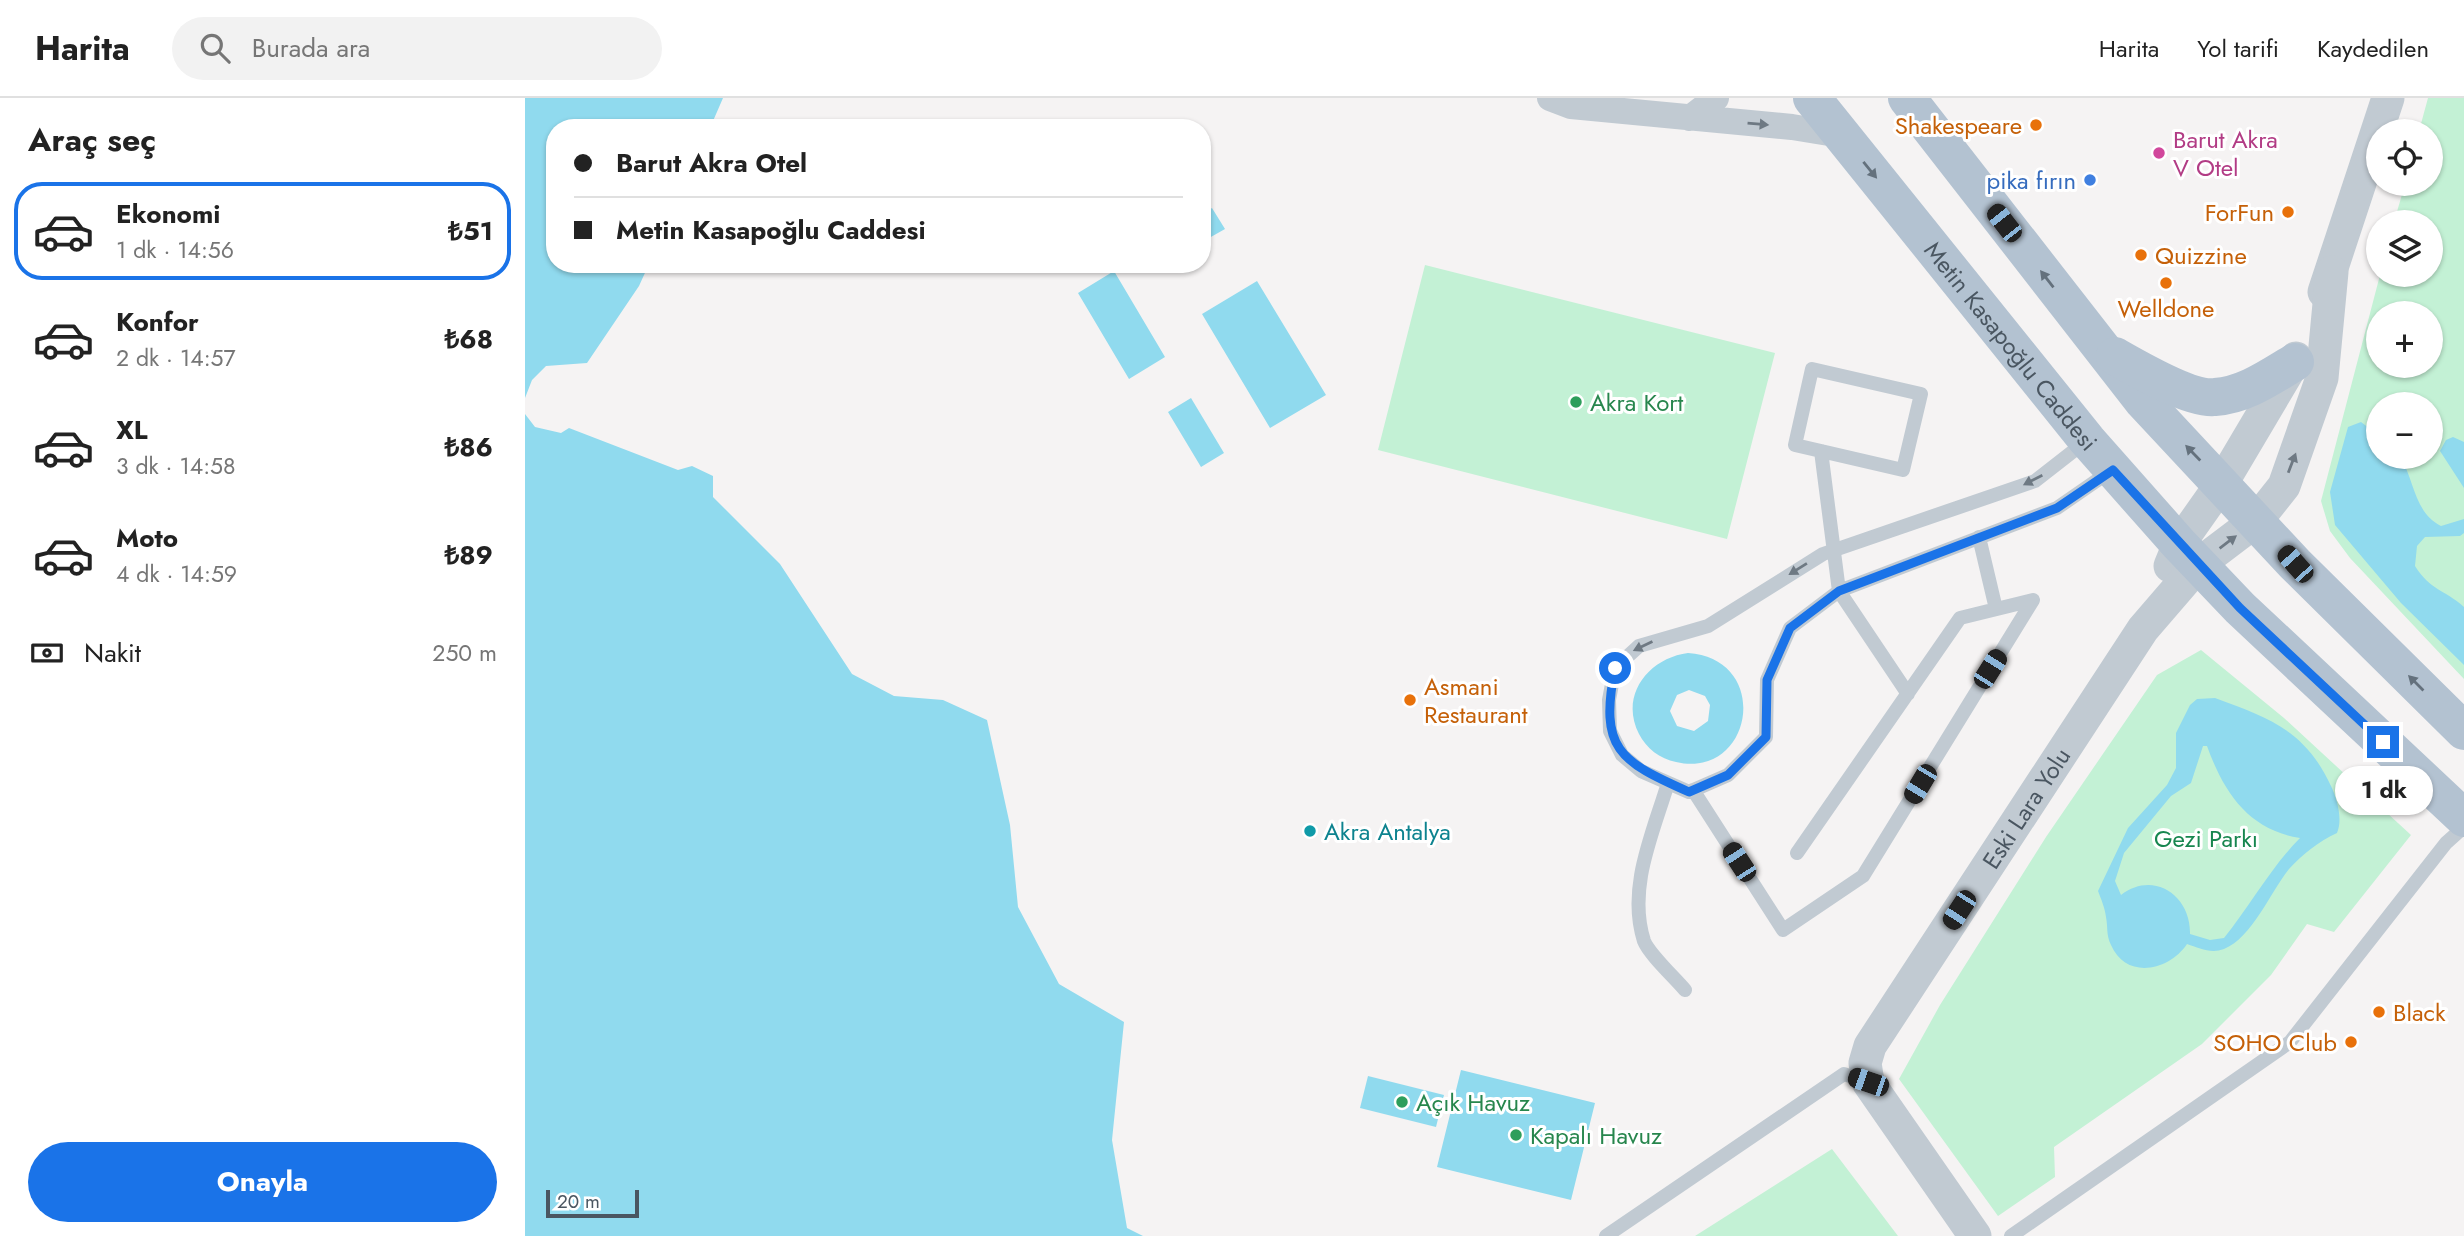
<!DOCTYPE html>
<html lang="tr">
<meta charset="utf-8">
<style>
body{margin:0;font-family:Jost,sans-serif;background:#f2f2f2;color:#222;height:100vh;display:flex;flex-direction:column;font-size:26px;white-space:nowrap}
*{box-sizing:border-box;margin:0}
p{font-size:23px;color:#767676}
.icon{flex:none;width:38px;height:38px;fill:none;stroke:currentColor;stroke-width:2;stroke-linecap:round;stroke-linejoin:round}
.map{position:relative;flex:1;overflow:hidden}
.sheet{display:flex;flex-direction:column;background:#fff;width:525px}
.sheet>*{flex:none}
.banner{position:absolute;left:21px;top:21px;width:665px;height:154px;border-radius:28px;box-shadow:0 2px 5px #0004;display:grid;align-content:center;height:154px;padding:0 28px;background:#fff}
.fabs{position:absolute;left:1841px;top:21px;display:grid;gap:14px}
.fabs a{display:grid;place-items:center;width:77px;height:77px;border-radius:50%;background:#fff;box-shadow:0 2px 5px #0004;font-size:35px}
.scale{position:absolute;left:21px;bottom:18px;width:93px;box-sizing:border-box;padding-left:7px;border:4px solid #4a5661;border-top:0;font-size:19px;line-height:24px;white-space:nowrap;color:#4a5661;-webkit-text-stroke:5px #fff;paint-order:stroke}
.end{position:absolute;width:32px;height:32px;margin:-16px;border:9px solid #1a73e8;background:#fff;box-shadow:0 0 0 4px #fff}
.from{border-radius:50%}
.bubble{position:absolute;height:49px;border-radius:24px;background:#fff;box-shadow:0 2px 5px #0004;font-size:23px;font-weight:700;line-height:49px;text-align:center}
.car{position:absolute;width:21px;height:42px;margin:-21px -10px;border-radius:9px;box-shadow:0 0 5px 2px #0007;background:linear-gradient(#222 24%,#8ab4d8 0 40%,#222 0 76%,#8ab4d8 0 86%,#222 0)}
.banner b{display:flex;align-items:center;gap:24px;height:66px;font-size:26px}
.banner b+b{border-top:2px solid #e0e0e0}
.banner i{width:18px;height:18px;background:#222}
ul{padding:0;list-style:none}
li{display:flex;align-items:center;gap:21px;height:98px;margin:0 14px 10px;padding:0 14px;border:4px solid transparent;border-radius:28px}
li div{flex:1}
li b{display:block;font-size:26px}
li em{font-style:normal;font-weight:700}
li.on{border-color:#1a73e8}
li>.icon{width:63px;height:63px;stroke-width:1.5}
h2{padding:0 28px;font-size:32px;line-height:84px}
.pay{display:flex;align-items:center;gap:18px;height:77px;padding:0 28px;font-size:26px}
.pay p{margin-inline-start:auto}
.button{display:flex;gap:14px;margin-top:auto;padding:14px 28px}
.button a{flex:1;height:80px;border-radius:42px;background:#1a73e8;color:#fff;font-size:28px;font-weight:700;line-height:80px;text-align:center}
header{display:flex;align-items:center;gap:42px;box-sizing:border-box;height:98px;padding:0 35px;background:#fff;border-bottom:2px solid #e0e0e0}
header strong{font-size:33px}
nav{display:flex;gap:38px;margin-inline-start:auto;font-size:24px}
.search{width:490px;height:63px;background:#f2f2f2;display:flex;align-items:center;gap:18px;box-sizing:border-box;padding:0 24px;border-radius:38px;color:#767676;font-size:26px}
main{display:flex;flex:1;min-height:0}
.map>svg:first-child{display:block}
.green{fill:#c3f1d5;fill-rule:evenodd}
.water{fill:#90daee;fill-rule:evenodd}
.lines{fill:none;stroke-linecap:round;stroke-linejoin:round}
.service{stroke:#c1cad2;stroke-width:14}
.minor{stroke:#c1cad2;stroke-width:26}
.tertiary{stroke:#c1cad2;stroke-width:33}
.primary{stroke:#b3c2d1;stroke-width:38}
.oneway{fill:#6e7983}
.oneway2{fill:#64717d}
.route{stroke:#1a73e8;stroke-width:9}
.food-dot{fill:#e8710a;stroke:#fff;stroke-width:2.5}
.hotel-dot{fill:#d1479c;stroke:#fff;stroke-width:2.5}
.shop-dot{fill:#3f7fe0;stroke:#fff;stroke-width:2.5}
.leisure-dot{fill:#2e9e5b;stroke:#fff;stroke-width:2.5}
.culture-dot{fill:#0f9aa8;stroke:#fff;stroke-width:2.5}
.labels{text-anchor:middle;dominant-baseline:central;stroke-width:6;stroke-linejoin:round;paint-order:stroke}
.food-label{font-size:24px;fill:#c56008;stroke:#fff;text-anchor:end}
.hotel-label{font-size:24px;fill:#b23c85;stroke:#fff;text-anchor:start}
.shop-label{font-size:24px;fill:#366cbe;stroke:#fff;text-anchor:end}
.street-label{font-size:24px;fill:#4a5661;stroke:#fff}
.leisure-label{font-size:24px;fill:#27864d;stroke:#fff;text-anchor:start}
.culture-label{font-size:24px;fill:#0d838f;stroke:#fff;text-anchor:start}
.park-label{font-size:24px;fill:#17864f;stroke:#fff}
</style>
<header>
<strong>Harita</strong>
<div class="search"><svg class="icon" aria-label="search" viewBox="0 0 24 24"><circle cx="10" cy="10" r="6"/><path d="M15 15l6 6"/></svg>Burada ara</div>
<nav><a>Harita</a><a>Yol tarifi</a><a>Kaydedilen</a></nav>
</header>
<main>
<section class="sheet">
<h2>Araç seç</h2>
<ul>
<li class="on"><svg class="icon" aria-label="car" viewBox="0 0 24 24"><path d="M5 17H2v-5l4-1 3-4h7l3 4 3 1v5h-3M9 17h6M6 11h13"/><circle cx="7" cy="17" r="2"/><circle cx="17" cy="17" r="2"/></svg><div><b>Ekonomi</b><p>1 dk · 14:56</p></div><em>₺51</em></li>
<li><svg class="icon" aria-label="car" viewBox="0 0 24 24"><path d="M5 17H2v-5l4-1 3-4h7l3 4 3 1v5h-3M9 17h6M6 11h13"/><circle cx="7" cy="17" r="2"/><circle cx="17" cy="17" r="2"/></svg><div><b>Konfor</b><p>2 dk · 14:57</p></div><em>₺68</em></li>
<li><svg class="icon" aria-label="car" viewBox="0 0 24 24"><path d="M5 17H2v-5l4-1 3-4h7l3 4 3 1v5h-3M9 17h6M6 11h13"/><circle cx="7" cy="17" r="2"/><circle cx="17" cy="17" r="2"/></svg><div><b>XL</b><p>3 dk · 14:58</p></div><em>₺86</em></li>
<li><svg class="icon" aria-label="car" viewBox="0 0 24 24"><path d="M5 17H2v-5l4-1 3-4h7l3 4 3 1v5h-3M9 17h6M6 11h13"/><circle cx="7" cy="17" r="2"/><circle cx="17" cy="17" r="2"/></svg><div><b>Moto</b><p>4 dk · 14:59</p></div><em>₺89</em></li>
</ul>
<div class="pay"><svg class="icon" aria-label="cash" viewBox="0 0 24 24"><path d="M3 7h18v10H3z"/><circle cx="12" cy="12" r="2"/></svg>Nakit<p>250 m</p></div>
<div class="button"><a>Onayla</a></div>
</section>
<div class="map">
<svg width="1939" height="1138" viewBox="0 0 1939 1138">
<rect width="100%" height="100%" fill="#f5f3f3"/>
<path class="green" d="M1903 0H1939V581L1825 460 1805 433 1796 403 1855 177H1906V124H1869L1880 86H1906V33H1894ZM1853 215H1906V268H1853ZM1853 306H1906V359H1853Z
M900 167 1250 255 1202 441 853 352Z
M1676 552 1759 620 1886 737 1809 834 1782 826 1746 877 1677 946 1529 1049 1530 1079 1473 1118 1374 981 1415 907 1521 739 1632 577Z
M1307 1051 1373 1138H1170Z"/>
<path class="water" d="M0 0H198L185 30H30V166H124L114 188 62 265 21 268 7 282 0 300Z
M687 110 700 131 677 144V116Z
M589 173 640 259 604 281 553 195Z
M732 183 801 297 745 330 677 216Z
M666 300 699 355 676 369 643 314Z
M0 316 10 329 36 335 44 330 153 372 167 368 188 378V399L255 466 327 576 369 598 418 602 462 622 485 727 493 809 534 886 599 924 587 1042 602 1130 618 1138H0Z
M1836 324 1853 337V359L1876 360C1890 384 1889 414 1916 428L1939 421V435L1935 438 1900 439 1892 448 1890 468C1906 493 1919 491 1939 509V567L1876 505 1810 427 1805 394 1823 329Z
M1928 339 1939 344V390L1915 353 1921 342Z
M1163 555C1248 561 1228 682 1151 664 1135 661 1121 650 1114 636 1094 597 1124 560 1163 555ZM1164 592 1180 598 1185 607 1183 623 1169 633 1152 628 1145 613 1152 597Z
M1690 600C1744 620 1780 632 1806 688 1812 701 1818 721 1812 735 1794 743 1777 757 1764 771 1746 793 1727 840 1699 851 1686 856 1674 850 1662 846 1644 873 1601 882 1586 847 1581 837 1583 829 1581 819 1580 810 1576 801 1573 793L1603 730 1642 687 1651 670V635L1665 607 1672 601ZM1678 648H1682C1699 695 1724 732 1775 740 1746 769 1725 808 1699 840L1685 842 1665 836C1666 797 1628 772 1596 797L1590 783 1599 755 1646 698 1666 685Z
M936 972 1070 1005 1046 1102 912 1069Z
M843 978 919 997 911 1029 835 1010Z"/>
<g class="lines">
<path class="service" d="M1287 271 1396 296 1378 372 1270 347Z
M1560 344 1510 383 1298 456 1183 528 1114 548 1090 570 1084 602 1085 633 1097 657 1116 673 1164 694 1203 677 1241 639 1242 582 1265 530 1314 493 1532 410 1587 372
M1296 353 1314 493 1383 596
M1454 439 1471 511
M1143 685C1128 735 1102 790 1119 843 1124 856 1150 880 1160 892
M1168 692 1258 832 1338 778 1508 502 1435 520 1272 755
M1081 1138 1319 976 1342 984
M1486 1138 1765 944 1921 745 1939 729"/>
<path class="minor" d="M1025 0 1046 8 1267 29 1316 37
M1165 20 1191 0"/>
<g class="tertiary">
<path d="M1799 194 1863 0"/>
<path d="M1645 468 1654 446 1697 385 1771 260"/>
<path id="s1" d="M1450 1138 1343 984 1340 965 1345 948 1618 531 1674 466 1732 422 1759 388 1797 280 1807 174"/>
</g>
<g class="primary">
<path id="s2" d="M1287 0 1562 342 1654 446 1715 510 1939 720"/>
<path d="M1382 0 1618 303 1770 466 1939 633"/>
<path d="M1590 258C1611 270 1666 302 1690 299 1720 297 1745 279 1770 264"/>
</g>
</g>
<defs><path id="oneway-solid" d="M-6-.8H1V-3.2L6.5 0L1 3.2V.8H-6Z" transform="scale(1.75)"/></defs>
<g class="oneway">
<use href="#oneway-solid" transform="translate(1233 26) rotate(5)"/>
<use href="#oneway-solid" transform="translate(1767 365) rotate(-69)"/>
<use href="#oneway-solid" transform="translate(1508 382) rotate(153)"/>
<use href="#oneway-solid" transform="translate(1703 444) rotate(-37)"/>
<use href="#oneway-solid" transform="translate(1273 471) rotate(148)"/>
<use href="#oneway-solid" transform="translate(1118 548) rotate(154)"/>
</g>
<g class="oneway2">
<use href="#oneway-solid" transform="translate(1345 72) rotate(51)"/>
<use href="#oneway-solid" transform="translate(1522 181) rotate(-128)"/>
<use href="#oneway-solid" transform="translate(1668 355) rotate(-134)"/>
<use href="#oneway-solid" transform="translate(1891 585) rotate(-135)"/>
</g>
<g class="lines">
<path class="route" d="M1090 570C1074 651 1094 663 1164 694L1203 677 1241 639 1242 582 1265 530 1314 493 1532 410 1588 372 1715 510 1858 644"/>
</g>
<g class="food-dot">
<circle cx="1511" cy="27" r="7"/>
<circle cx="1763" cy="114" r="7"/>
<circle cx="1616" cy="157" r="7"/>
<circle cx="1641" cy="185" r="7"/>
<circle cx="885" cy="602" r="7"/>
<circle cx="1854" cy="914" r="7"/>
<circle cx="1826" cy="944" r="7"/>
</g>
<circle class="hotel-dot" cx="1634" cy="55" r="7"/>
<circle class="shop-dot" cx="1565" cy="82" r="7"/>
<g class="leisure-dot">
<circle cx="1051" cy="304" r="7"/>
<circle cx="877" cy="1004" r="7"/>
<circle cx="991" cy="1037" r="7"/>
</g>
<circle class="culture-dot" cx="785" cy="733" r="7"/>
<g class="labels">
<g class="food-label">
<text x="1497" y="27">Shakespeare</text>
<text x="1749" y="114">ForFun</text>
<text x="1630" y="157" text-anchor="start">Quizzine</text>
<text x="1641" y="210" text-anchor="middle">Welldone</text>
<text x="899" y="588" text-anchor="start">Asmani<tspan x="899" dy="28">Restaurant</tspan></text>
<text x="1868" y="914" text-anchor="start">Black</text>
<text x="1812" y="944">SOHO Club</text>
</g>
<g class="hotel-label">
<text x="1648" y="41">Barut Akra<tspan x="1648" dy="28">V Otel</tspan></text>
</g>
<g class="shop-label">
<text x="1551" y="82">pika fırın</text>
</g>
<g class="street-label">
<text stroke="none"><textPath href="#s2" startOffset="318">Metin Kasapoğlu Caddesi</textPath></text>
<text stroke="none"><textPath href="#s1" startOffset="509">Eski Lara Yolu</textPath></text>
</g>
<g class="leisure-label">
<text x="1065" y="304">Akra Kort</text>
<text x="891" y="1004">Açık Havuz</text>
<text x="1005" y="1037">Kapalı Havuz</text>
</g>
<g class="culture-label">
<text x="799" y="733">Akra Antalya</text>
</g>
<g class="park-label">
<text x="1681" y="740">Gezi Parkı</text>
</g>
</g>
</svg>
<div class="fabs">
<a><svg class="icon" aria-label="locate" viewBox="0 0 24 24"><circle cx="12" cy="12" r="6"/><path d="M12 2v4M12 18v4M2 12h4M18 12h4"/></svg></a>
<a><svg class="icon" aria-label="layers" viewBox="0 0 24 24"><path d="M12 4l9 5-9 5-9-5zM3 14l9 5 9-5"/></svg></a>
<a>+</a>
<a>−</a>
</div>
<div class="scale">20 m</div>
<i class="end from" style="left:1090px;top:570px"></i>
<i class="end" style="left:1858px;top:644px"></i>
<div class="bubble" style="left:1810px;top:668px;width:98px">1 dk</div>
<i class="car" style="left:1479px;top:125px;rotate:322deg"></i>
<i class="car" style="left:1770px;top:466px;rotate:318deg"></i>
<i class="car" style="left:1465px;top:571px;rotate:32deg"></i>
<i class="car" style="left:1395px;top:686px;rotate:211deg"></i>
<i class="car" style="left:1214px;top:764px;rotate:327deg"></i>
<i class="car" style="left:1434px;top:812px;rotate:213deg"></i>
<i class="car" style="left:1343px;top:984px;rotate:289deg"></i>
<div class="banner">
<b><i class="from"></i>Barut Akra Otel</b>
<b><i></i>Metin Kasapoğlu Caddesi</b>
</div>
</div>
</main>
